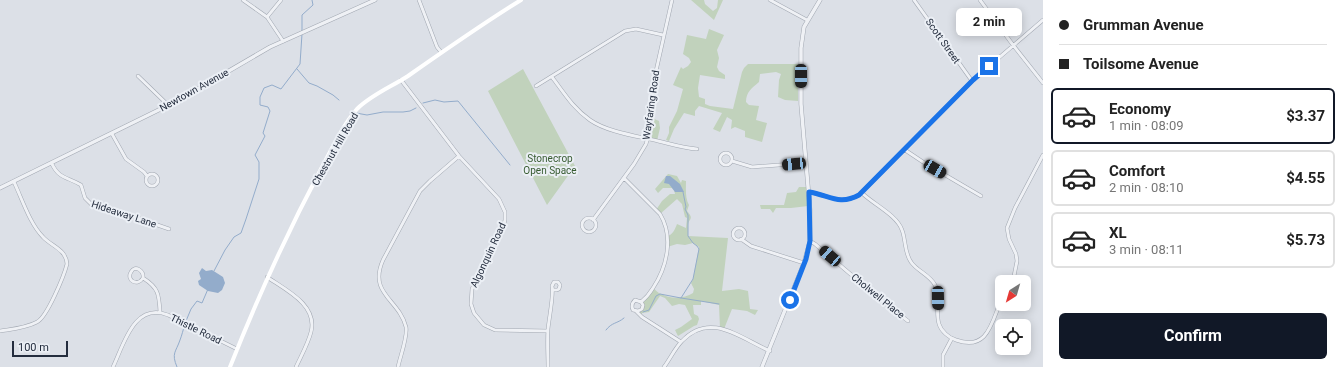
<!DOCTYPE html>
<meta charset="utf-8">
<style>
body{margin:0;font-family:Roboto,sans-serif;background:#f6f6f6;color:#222;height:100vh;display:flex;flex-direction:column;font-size:15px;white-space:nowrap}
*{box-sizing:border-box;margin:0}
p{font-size:13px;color:#767676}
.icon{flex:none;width:22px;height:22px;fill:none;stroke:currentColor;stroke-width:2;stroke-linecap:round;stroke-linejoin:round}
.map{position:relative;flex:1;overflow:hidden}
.details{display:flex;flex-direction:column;background:#fff;width:300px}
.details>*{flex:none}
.banner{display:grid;align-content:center;height:88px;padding:0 16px;background:#fff}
.needle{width:26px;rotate:217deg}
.buttons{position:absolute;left:995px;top:275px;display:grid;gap:8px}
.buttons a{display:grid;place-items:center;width:36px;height:36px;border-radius:6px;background:#fff;box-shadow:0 2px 10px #0003;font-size:20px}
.scale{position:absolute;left:12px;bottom:10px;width:56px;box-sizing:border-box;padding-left:4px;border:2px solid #242d3e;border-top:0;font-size:11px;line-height:14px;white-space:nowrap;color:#242d3e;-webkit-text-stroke:3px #ebeff5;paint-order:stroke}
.end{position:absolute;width:18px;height:18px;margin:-9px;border:5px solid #1a73e8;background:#fff;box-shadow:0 0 0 2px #fff}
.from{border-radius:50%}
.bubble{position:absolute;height:28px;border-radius:6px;background:#fff;box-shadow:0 2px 10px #0003;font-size:13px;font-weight:700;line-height:28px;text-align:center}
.car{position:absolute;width:12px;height:24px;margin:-12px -6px;border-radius:5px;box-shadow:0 0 3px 1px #0007;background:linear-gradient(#222 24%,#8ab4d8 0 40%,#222 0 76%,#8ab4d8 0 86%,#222 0)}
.banner b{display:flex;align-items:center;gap:14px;height:38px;font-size:15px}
.banner b+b{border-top:1px solid #e0e0e0}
.banner i{width:10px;height:10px;background:#222}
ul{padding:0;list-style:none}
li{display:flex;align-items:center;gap:12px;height:56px;margin:0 8px 6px;padding:0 8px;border:2px solid #e0e0e0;border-radius:6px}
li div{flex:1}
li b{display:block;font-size:15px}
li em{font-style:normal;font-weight:700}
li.selected{border-color:#111827}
li>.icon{width:36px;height:36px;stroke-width:1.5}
.cta{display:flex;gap:8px;margin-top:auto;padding:8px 16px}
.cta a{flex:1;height:46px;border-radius:6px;background:#111827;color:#fff;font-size:16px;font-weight:700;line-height:46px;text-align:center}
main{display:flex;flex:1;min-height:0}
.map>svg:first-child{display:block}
.green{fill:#c1d2bc}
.water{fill:#93accb}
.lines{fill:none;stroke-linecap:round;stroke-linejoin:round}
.stream{stroke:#93accb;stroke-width:1}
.minor-casing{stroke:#a1a7b1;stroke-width:4}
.tertiary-casing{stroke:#a1a7b1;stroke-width:4.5}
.minor{stroke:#eff1f5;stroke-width:3}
.tertiary{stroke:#eff1f5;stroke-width:3.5}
.secondary{stroke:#fff;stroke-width:4}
.route{stroke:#1a73e8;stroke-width:5}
.labels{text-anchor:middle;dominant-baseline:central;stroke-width:4;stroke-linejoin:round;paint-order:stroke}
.street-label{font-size:10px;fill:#242d3e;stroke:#ebeff5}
.park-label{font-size:10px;fill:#375b31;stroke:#ebeff5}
</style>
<main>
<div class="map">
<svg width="1043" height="367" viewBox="0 0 1043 367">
<rect width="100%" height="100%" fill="#dce0e7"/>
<path class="green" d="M691 0H704L705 4 713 11 717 8 718 0H723L714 20Z
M709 29 724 35 717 50 719 58 717 67 719 71 725 75V79L700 75 698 88 699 97 705 99V104L710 106 733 109 742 72 744 68 748 64H798V101L785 100 778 97 779 80 781 74 776 72 760 74 759 82C752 88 746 92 746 102L749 105 759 106 756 120 767 123 762 142 745 137V131L735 127 731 129 732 120 727 117 720 132 713 129 722 113 699 106 695 111V116L684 113 674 129 669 141 666 140 669 133V127L677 111 683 89 673 85 681 67 683 69 688 66 691 62 689 58 683 54 687 35 706 39Z
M523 69 575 166 547 205 488 91Z
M650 117 659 121 660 128 657 141 648 139Z
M668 174 677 176 681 183 682 180 686 181C686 189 685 198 689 205L687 211C695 220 688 218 688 226 688 229 688 233 688 236L728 238 722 291 739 289 748 291 750 309 758 310 755 315 747 311 732 309 724 329 720 328 719 305 701 301V305H693L694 314 698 316 699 319 697 325 694 326 678 336 675 330 681 327 692 319 685 305 679 304 672 306 665 298 660 296 649 312 642 313V317L638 311 640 310 642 303 653 288C656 290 658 293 661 294 670 299 684 299 693 293L694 289 691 283 693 279 699 247 693 243 685 245 677 244 667 247V236C673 235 675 229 677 224L686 228 687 218 685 217 682 204 677 199 660 214 656 210 662 201 670 194H675L674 190 672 188H663L658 193 655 189Z
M799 187H808L810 200 808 206 791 208H776L773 213 770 209H761L760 205H784L787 193 796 192Z"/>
<path class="water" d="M666 176H670L680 184 684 192H675L669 184 664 183Z
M202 268 206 271 212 270 223 277 225 283 222 290 218 293 208 291 199 285 198 281 201 279 199 273Z"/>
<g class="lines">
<path class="stream" d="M302 31V15L313 5 312 0
M297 69 309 83 317 86 333 95 339 100
M423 103 435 100 444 102 458 101 510 165
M356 113 367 115 383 112H403L410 111 416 108
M214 271 225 250 234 237 241 233 246 219 259 179V162L255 155 265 136 263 133 270 111 268 107 260 105V97L264 88 272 85 281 89 300 64 302 34
M681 298 719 304
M643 312 649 310 656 296 660 294 681 298 693 279 699 249 697 246 693 243 688 236V215L685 209 686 207 683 192
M186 321 191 309 197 301 202 303 208 289
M606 330C612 322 617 324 624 318
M177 367C171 353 176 352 180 340 182 335 183 330 185 324"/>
<defs>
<path id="minor" d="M243 0 267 17 283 41
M419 0 437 47 441 52
M770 0 807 20
M914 0 972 81
M980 0 1013 45 1043 83
M267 17 281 0
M138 76 168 105
M552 77C564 93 573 108 590 120 607 132 637 136 658 141 671 144 683 148 697 149
M401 80 459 156 499 199 505 212V220L503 228 472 289 471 304 474 313 484 325 495 330 548 331
M536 86 625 31 636 29 663 35
M112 134 126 159 144 172 147 176
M905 150 923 162 981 196
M720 159a6 6 0 1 1 12 0a6 6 0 1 1-12 0Z
M732 161 752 167 806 163
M52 164C59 179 68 177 81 185L85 198 92 205 109 210 120 212 169 229
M146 180a6 6 0 1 1 12 0a6 6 0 1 1-12 0Z
M624 178 660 214C674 237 667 267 653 288 650 293 646 298 641 302L635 300C632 303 631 306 633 310L638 311 642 309 643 305 641 302
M809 192C829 195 839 206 859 195L973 80 1043 20
M862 193C873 204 897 215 902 230 906 240 904 252 911 262 917 271 930 275 935 285 941 297 935 311 939 324 941 331 949 338 956 340 989 352 992 320 1002 298
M582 225a7 7 0 1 1 14 0a7 7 0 1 1-14 0Z
M593 220 634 164 646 144 649 133 654 80 672 0
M733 234a6 6 0 1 1 12 0a6 6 0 1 1-12 0Z
M741 239 751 246 804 263
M810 241 815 244 881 300 908 321
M267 277C286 290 318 305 311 332 308 344 301 356 296 367
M143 278C137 287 126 280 131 272 135 264 144 271 143 278 159 288 159 295 160 312
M1011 282 1014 276 1017 261 1016 254 1009 239 1007 228 1015 208 1043 155
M636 311 642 317 681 342
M0 331C12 329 26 328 37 322 47 317 64 276 67 264 66 249 51 246 43 237 30 224 22 199 14 182
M113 367C124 344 134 302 168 315L237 349
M398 367C400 357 408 336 406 327 399 299 368 294 383 260L420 191 430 181 459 156
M548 367C548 354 547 342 548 329 549 318 554 294 552 286L554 282H558L560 285 559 289 557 290H554
M664 367C670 359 675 348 682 341 710 311 740 338 770 351
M943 367V355L952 338"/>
<path id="tertiary" d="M0 188 179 100 270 47 375 0
M762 367 804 263 810 241V210L801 104V48L804 27 820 0"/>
</defs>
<use href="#minor" class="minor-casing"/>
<use href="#tertiary" class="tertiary-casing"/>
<use href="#minor" class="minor"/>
<use href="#tertiary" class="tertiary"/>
<path class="secondary" d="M230 367C257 299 287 233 321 169 332 149 342 126 357 109 371 95 391 87 408 76 445 50 482 24 521 0"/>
</g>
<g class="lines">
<path class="route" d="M790 300 806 259 810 241 809 192C829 195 839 206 859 195L973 80 989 66"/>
</g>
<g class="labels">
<g class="street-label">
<text transform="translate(943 41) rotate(55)">Scott Street</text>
<text transform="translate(194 90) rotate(-29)">Newtown Avenue</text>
<text transform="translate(651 105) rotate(-82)">Wayfaring Road</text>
<text transform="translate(335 149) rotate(-60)">Chestnut Hill Road</text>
<text transform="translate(124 214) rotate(18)">Hideaway Lane</text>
<text transform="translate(488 255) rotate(-65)">Algonquin Road</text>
<text transform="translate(878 296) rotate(39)">Cholwell Place</text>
<text transform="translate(196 329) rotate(26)">Thistle Road</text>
</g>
<g class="park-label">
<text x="550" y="158">Stonecrop<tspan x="550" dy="12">Open Space</tspan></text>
</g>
</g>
</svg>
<div class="buttons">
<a><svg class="needle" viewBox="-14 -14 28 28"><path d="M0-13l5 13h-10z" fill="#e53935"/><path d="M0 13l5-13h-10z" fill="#767676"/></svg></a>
<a><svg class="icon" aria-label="locate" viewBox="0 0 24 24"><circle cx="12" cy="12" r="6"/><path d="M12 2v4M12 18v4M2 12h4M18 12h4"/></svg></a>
</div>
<div class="scale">100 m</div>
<i class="end from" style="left:790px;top:300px"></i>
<i class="end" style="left:989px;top:66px"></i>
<div class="bubble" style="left:956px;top:8px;width:66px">2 min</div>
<i class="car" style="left:801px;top:76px;rotate:180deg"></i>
<i class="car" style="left:794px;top:164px;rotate:265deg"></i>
<i class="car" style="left:935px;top:169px;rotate:120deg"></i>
<i class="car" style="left:830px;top:256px;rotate:311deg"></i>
<i class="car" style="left:938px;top:298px;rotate:179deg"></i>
</div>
<section class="details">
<div class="banner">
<b><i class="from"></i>Grumman Avenue</b>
<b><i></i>Toilsome Avenue</b>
</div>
<ul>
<li class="selected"><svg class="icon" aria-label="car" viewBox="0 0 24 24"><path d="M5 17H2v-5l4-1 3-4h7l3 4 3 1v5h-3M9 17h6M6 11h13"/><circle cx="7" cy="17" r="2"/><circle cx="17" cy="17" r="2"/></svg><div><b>Economy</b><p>1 min · 08:09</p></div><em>$3.37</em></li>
<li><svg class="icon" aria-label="car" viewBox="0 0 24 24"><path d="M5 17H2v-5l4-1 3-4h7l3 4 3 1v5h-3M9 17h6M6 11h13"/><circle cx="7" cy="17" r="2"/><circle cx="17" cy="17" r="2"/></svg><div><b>Comfort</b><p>2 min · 08:10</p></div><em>$4.55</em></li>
<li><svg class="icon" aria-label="car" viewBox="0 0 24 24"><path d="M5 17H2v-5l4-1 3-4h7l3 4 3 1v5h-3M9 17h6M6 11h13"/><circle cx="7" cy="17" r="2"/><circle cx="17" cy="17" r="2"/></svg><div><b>XL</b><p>3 min · 08:11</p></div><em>$5.73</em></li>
</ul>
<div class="cta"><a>Confirm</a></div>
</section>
</main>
